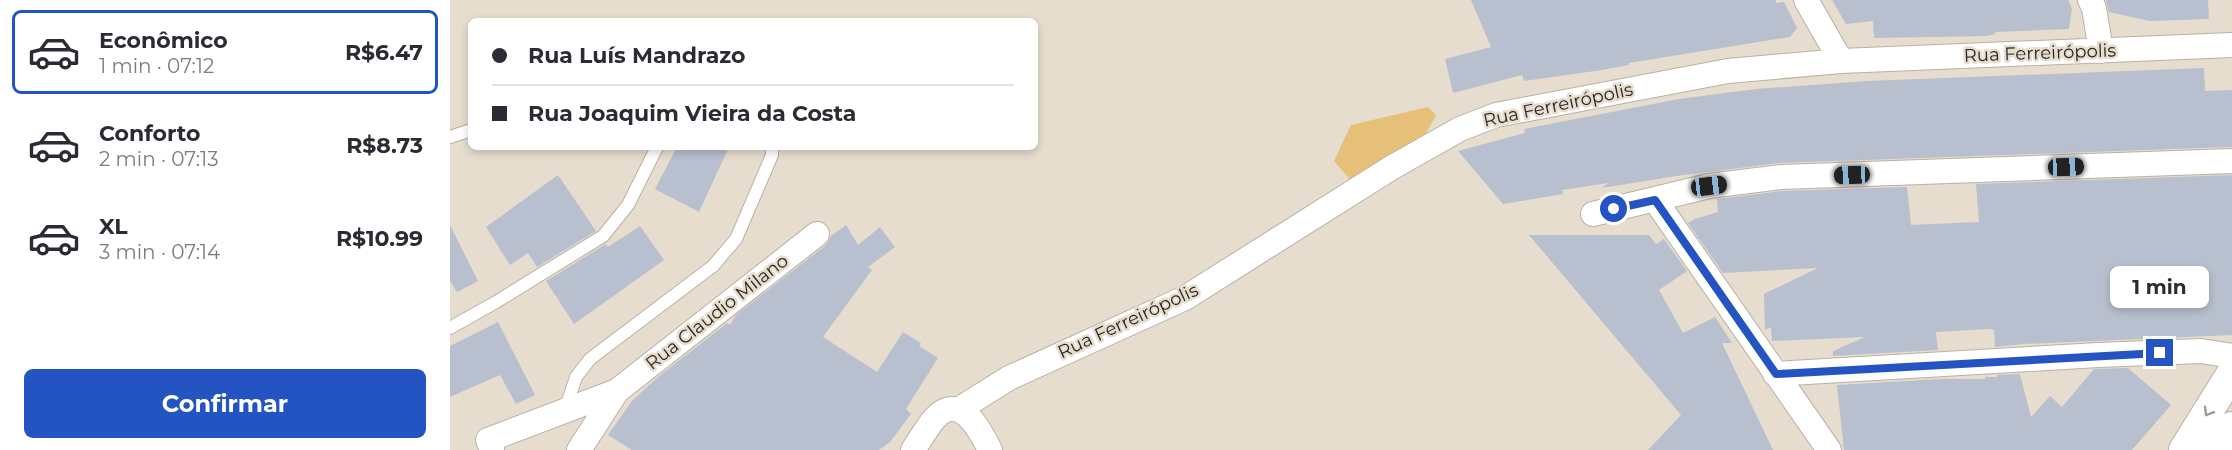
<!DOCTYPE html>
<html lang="pt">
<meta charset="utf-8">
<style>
body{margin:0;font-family:Montserrat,sans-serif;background:#f7f7f7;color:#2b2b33;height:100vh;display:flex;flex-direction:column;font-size:22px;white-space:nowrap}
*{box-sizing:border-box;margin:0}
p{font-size:20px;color:#7c7c81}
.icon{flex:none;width:33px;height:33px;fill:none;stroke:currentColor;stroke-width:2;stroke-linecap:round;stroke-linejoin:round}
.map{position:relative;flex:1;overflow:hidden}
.side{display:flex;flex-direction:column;background:#fff;width:450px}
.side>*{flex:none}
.guide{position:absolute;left:18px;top:18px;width:570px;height:132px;border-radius:9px;box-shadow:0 3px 9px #0003;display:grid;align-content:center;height:132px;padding:0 24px;background:#fff}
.end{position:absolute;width:27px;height:27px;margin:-14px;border:8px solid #2454c1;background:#fff;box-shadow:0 0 0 3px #fff}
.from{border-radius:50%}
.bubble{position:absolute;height:42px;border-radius:9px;background:#fff;box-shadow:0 3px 9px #0003;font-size:20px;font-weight:700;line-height:42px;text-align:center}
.car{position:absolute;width:18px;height:36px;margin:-18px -9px;border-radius:8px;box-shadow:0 0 4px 2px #0007;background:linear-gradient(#222 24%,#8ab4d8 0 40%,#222 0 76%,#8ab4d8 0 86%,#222 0)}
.guide b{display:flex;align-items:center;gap:21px;height:57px;font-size:22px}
.guide b+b{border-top:2px solid #e1e1e2}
.guide i{width:15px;height:15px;background:#2b2b33}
ul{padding:10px 0 0;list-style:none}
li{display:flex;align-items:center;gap:18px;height:84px;margin:0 12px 9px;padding:0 12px;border:3px solid transparent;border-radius:9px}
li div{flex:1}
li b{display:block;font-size:22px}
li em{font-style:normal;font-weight:700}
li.active{border-color:#2454c1}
li>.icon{width:54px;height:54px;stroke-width:1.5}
.primary-button{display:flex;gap:12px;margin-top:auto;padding:12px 24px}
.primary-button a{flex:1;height:69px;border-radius:9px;background:#2454c1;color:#fff;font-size:24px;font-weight:700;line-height:69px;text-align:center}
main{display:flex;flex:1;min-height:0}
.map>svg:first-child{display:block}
.green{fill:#e6c078}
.building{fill:#b8bfce}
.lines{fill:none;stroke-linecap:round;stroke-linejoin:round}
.service-casing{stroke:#b9b1a2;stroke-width:14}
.minor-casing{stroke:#b9b1a2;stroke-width:26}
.tertiary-casing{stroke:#b9b1a2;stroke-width:32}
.service{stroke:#fff;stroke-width:12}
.minor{stroke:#fff;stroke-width:24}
.tertiary{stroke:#fff;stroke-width:30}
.oneway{stroke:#9f9d9b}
.route{stroke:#2454c1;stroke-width:8}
.labels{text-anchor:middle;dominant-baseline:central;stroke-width:5;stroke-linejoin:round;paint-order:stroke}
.street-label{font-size:18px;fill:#292621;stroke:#e6ddce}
</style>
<main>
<section class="side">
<ul>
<li class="active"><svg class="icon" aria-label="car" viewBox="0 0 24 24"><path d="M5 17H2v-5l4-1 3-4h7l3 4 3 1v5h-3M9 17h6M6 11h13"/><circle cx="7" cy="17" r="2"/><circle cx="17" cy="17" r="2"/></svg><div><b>Econômico</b><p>1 min · 07:12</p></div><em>R$6.47</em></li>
<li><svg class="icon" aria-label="car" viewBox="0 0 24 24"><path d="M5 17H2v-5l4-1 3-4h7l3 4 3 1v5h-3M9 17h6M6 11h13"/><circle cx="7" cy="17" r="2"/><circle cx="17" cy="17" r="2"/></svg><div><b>Conforto</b><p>2 min · 07:13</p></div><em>R$8.73</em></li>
<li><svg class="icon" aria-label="car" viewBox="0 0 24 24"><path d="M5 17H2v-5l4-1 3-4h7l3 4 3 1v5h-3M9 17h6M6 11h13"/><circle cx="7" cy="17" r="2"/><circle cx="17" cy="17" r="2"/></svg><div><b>XL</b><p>3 min · 07:14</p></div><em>R$10.99</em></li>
</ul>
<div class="primary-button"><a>Confirmar</a></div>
</section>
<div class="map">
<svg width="1782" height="450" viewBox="0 0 1782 450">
<rect width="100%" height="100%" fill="#e6ddce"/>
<path class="green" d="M978 107 986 115 972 141 903 183 884 161 901 125Z"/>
<path class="building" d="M1021 0H1326V3L1334 2 1347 28 1340 37 1179 63V65L1152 70 1074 81 1072 75 1003 93 995 59 1041 47Z
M1382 0H1618L1622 9 1619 29 1545 32V34L1537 36 1424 38 1423 21 1396 24Z
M1656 0H1758L1759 19 1700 21 1659 12Z
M1754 68 1755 91 1782 90V147L1329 163 1226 176 1152 188 1158 183 1112 190 1113 194 1053 204 1008 151 1075 133 1074 129 1229 99 1306 89 1417 81Z
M227 147H279L249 212 205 189Z
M108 175 146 231 87 267 78 253 60 265 36 227Z
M1782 175V335L1574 344 1545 347 1544 330 1538 329 1486 332 1488 350 1383 356V351L1415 337 1322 341 1321 327 1315 330 1314 294 1368 268 1273 273 1238 223 1245 219 1268 212 1267 199 1332 191 1457 187 1461 225 1529 222 1526 184Z
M0 225 28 281 7 292 0 281Z
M396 225 408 245 430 227 445 247 418 267 422 270 373 337 427 372 453 332 471 343 469 346 488 358 456 409 461 414 440 442 429 450H182L158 435 182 401 208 377 277 323 280 325 286 315 376 245 381 236Z
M190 226 214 260 124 324 96 281 156 244 158 247Z
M1079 235H1199L1206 244 1214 239 1237 271 1209 290 1233 333 1265 317 1282 343H1272L1323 450H1198L1231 415Z
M48 322 85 395 66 404 50 375 0 397V346Z
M1678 368 1721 405 1682 450H1394L1387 385 1491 379H1535V377H1547V375L1570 374 1581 417 1600 396 1612 407 1644 369Z"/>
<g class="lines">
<defs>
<path id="service" d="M0 137 21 130
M0 328 46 302 153 236 178 205 207 147
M115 410 126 377 140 359 263 266 286 239 322 155V147"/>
<path id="minor" d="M1356 0 1391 61
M1640 0 1644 8 1651 51
M1205 200 1379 450
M1143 214 1259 186 1331 177 1782 161
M1325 374 1648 355 1751 351 1782 356
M508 410 559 378 735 298 941 168 1010 129 1046 115 1278 71 1391 61 1782 45
M42 450 38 440 167 391
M129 450 167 391 367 234
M463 450C470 440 477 427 485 418 511 391 531 432 540 450"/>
<path id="tertiary" d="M1734 450 1782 373
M1762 450 1782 427"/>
</defs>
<use href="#service" class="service-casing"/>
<use href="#minor" class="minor-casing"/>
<use href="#tertiary" class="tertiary-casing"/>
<use href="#service" class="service"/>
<use href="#minor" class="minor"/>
<use href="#tertiary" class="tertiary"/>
</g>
<defs><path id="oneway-chevron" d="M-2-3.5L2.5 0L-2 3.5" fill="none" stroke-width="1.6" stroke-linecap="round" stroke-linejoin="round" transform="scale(1.5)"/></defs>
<use class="oneway" href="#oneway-chevron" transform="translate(1758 412) rotate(121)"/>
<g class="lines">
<path class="route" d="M1164 209 1205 200 1326 374 1710 353"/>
</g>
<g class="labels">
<g class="street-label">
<text transform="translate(1590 53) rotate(-2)">Rua Ferreirópolis</text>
<text transform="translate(1108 105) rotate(-12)">Rua Ferreirópolis</text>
<text transform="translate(267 312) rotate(-38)">Rua Claudio Milano</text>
<text transform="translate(678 321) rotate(-25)">Rua Ferreirópolis</text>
</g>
</g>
</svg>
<i class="end from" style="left:1164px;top:209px"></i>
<i class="end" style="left:1710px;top:353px"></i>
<div class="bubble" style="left:1660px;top:266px;width:99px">1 min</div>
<i class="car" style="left:1616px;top:167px;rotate:88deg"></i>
<i class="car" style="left:1402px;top:175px;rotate:268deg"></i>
<i class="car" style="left:1259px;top:186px;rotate:83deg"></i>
<div class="guide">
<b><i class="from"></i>Rua Luís Mandrazo</b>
<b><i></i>Rua Joaquim Vieira da Costa</b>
</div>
</div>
</main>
